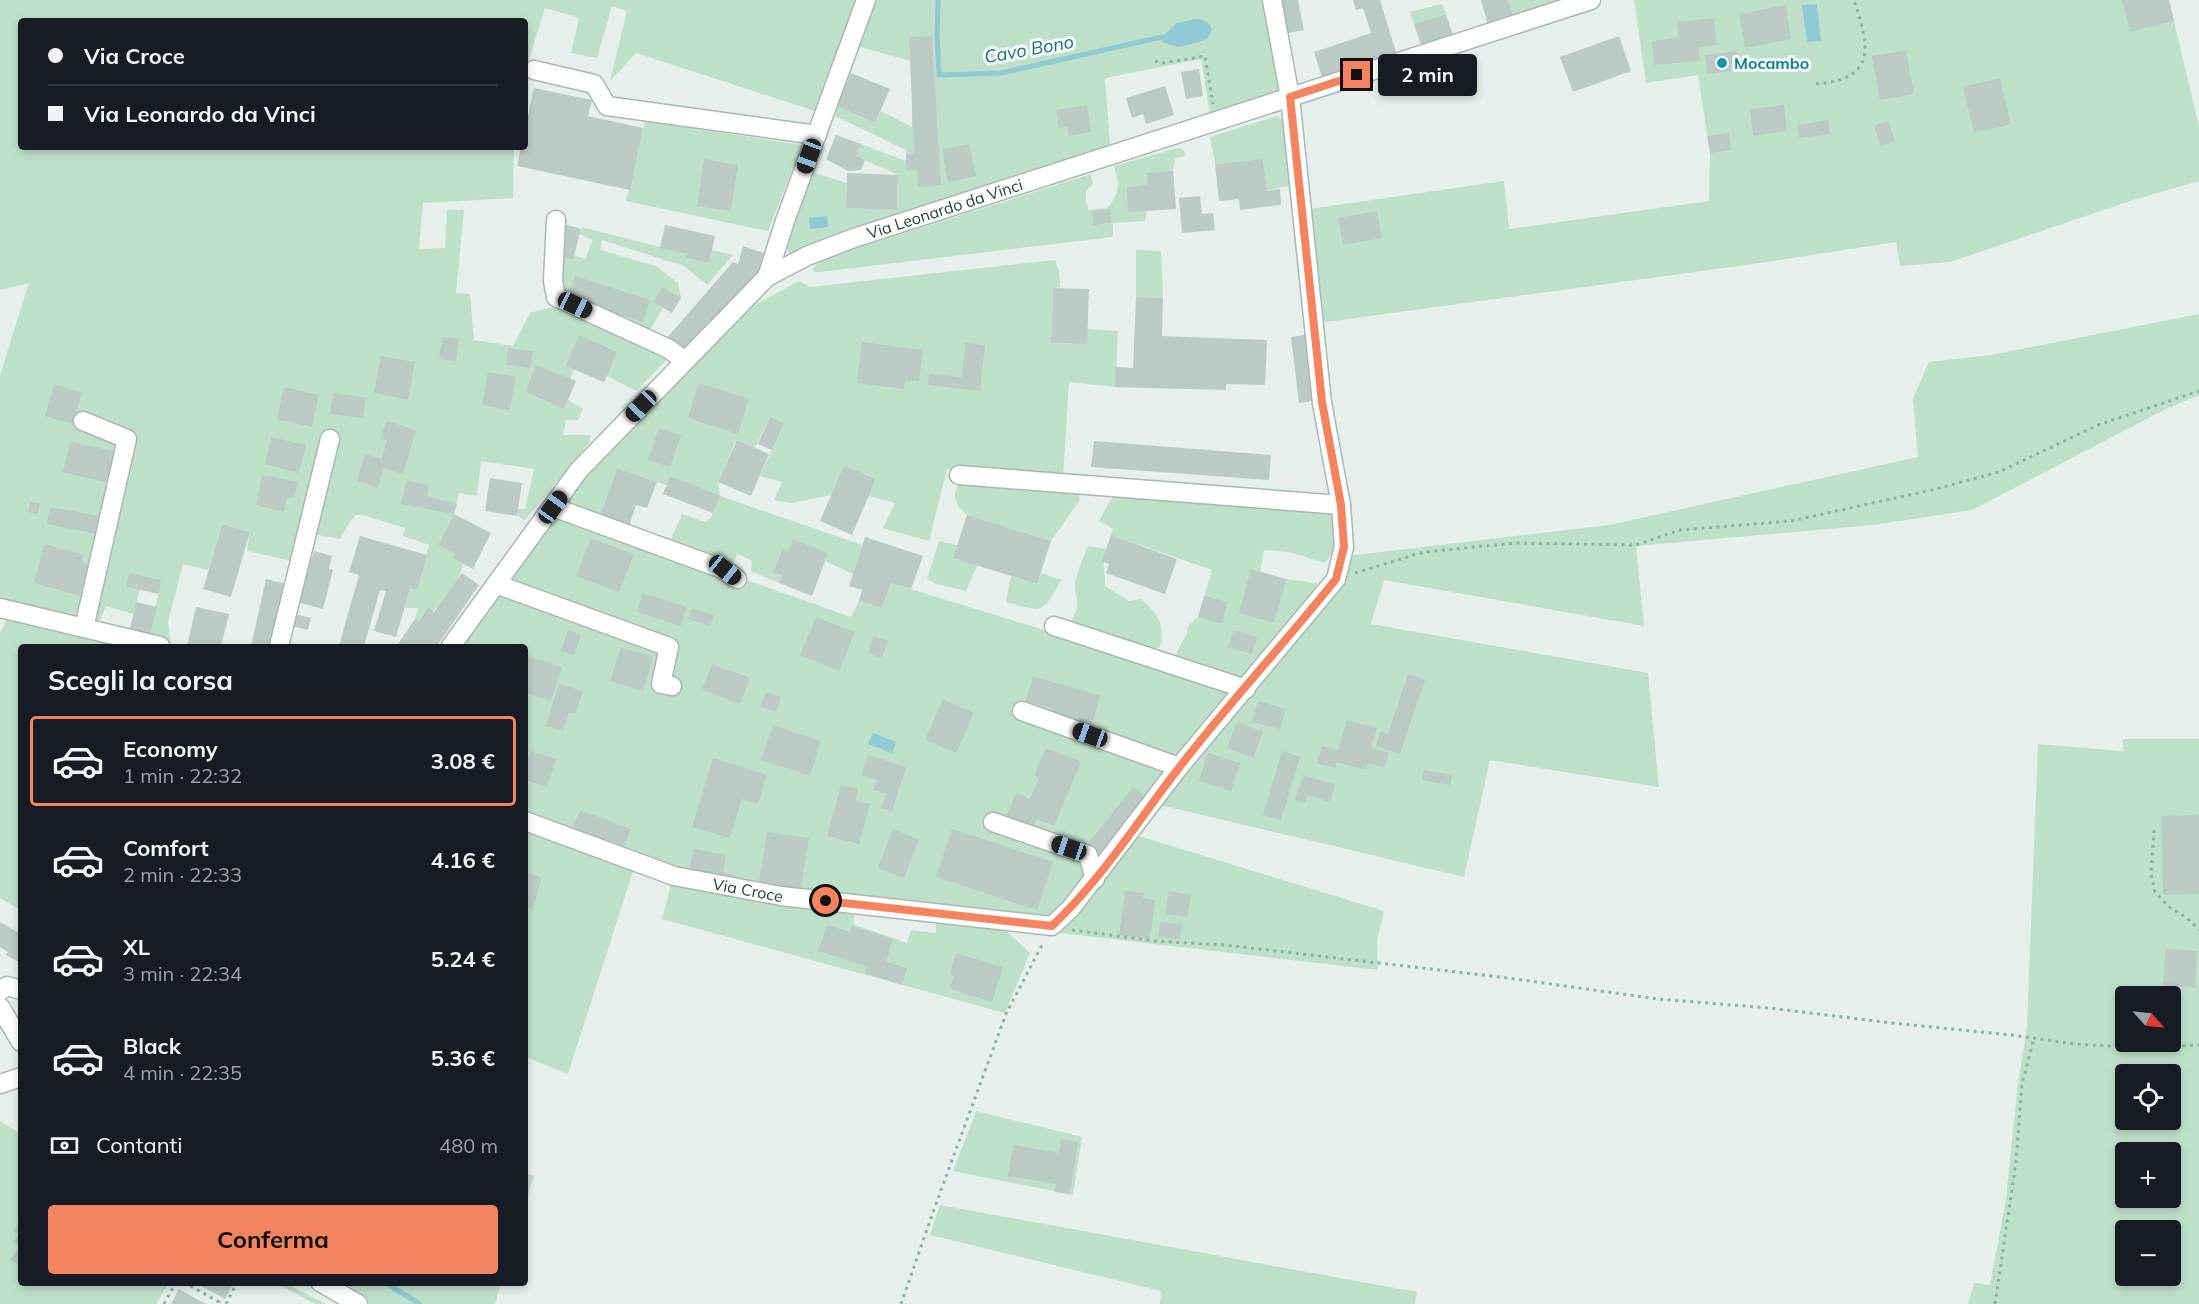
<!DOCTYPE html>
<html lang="it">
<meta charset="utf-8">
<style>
body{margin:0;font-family:Mulish,sans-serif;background:#20242c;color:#f1f3f6;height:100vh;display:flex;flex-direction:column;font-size:22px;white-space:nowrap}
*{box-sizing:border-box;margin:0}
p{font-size:20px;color:#9ea1a6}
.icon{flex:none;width:33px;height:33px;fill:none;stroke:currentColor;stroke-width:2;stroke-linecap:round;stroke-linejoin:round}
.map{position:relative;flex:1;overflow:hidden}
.details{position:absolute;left:18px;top:644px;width:510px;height:642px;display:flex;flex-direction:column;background:#171b24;border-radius:6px;box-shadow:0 3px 9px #0003}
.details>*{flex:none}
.hud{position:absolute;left:18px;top:18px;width:510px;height:132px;border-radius:6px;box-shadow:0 3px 9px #0003;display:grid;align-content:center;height:132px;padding:0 30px;background:#171b24}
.needle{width:39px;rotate:117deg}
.tools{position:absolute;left:2115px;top:986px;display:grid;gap:12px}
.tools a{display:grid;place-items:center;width:66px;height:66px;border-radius:6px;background:#171b24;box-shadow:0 3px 9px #0003;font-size:30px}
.end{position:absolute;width:27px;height:27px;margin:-14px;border:8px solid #f4845f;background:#111;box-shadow:0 0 0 3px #111}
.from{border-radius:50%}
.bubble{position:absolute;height:42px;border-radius:6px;background:#171b24;box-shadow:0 3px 9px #0003;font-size:20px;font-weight:700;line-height:42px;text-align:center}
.car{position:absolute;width:18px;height:36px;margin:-18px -9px;border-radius:8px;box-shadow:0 0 4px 2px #0007;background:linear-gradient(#222 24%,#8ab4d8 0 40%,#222 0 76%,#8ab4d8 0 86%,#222 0)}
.hud b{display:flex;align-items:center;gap:21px;height:57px;font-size:22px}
.hud b+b{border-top:2px solid #363941}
.hud i{width:15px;height:15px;background:#f1f3f6}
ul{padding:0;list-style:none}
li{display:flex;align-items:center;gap:18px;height:90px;margin:0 12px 9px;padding:0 18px;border:3px solid transparent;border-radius:6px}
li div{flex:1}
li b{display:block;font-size:22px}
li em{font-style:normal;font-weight:700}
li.active{border-color:#f4845f}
li>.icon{width:54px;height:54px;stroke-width:1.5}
h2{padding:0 30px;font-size:27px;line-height:72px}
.pay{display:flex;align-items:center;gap:15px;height:66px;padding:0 30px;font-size:22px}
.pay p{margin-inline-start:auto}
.primary-button{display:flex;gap:12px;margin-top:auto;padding:12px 30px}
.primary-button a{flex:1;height:69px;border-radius:6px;background:#f4845f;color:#111;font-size:24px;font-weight:700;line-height:69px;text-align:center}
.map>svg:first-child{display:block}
.green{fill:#bfe0c8;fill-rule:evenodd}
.water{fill:#8ec9d4}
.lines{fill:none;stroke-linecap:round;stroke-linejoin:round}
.stream{stroke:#8ec9d4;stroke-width:5}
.building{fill:#bbcac4}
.minor-casing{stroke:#a8b8b2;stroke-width:21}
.path{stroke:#86b3a5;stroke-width:3;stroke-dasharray:3 4.5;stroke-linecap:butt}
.minor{stroke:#fff;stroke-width:18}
.route{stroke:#f4845f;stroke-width:8}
.culture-dot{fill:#0f9aa8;stroke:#f7fbf9;stroke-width:2}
.labels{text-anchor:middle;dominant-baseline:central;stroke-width:6;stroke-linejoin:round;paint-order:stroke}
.culture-label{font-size:16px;font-weight:bold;fill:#0d838f;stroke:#f7fbf9;text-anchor:start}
.street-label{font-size:16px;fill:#24423a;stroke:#f7fbf9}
.water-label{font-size:18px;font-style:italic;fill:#1c6f80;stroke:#f7fbf9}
</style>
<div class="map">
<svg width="2199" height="1304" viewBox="0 0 2199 1304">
<rect width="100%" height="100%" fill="#e6efeb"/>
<path class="green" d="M0 0H857L815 111 636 53 610 81 627 11 612 6 597 58 571 53 579 18 545 8 525 71V21H21V147H514L513 198 423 203 419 249 445 248 447 210H464L456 293 470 294 474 340 513 346 530 313 563 304 564 294 559 256 572 260 574 255 585 259 593 240 580 234 582 227 687 254V258L709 263 712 250 733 255 707 285 684 266 602 240 600 250 656 266 678 283 681 298 662 287 653 302 663 308 649 332 668 358 636 391 607 376 604 382 574 369 570 379 536 365 525 392 564 409 568 400 583 409 578 420H566L563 435H591L589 443 525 520 517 516 518 509H525L534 469 481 461 477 496 459 493 454 514 438 545 455 553 452 558 463 564C460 584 436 611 419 622L415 619 418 608H405L410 588 417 589 429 545 403 536 405 528 363 515H356L351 520 340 539 312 534 291 561 247 551 250 532 222 524 208 570 183 564 168 622 171 645 149 638 161 580 129 573 126 587 140 590 133 614 106 606 101 619 94 624 0 604V375L29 283 0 290Z
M871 0H1263L1283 93 1210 114 1201 59 1105 78 1110 145 919 212 789 254 783 242 811 172 847 183 846 208 897 210 898 175 856 156 861 144 906 161V150L835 116 837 106 875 123 881 111 912 127V95L934 94 932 36 910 61 857 46Z
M1508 0H1563L1512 16Z
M1634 0H2169L2199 127V181L2133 200 1950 262 1900 266 1896 242 1753 264 1319 323 1309 209 1504 181 1509 229 1709 201 1710 153 1698 75 1646 83Z
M1442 4 1446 14 1414 24 1410 12Z
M1277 116 1288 123 1294 184 1267 191 1263 159 1215 164 1210 137Z
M645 121 802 145 768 231 626 201Z
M1177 148 1184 150 1185 156 1175 159 1173 171 1176 209 1147 210 1145 221 1113 223V237L820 272H815L812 268 826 258 1091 174 1093 184 1086 191V202L1089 210 1107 208C1121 192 1119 185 1114 166Z
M1136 250 1161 251 1163 298 1136 297Z
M1055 260 1059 271 1060 287 1053 288 1051 343 1086 344 1087 329 1118 331 1115 387 1069 382 1063 478 947 469 929 541 883 528 895 503 869 496 876 479 844 465 831 495 792 503 774 500 782 482 760 476 784 424 770 417 755 448 736 440 718 482 720 496 862 545 853 574 825 561 828 553 793 539 788 551 782 549 773 571 782 575 779 583 751 571 752 561 737 554 733 565 670 542 682 514 705 522 711 518 719 496 666 485 617 468 600 516 563 503 608 450 755 305 799 281 810 287Z
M2199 314V395L2164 410 1972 510 1873 525 1636 546 1644 626 1384 580 1371 624 1648 673 1659 787 1490 760 1464 877 1160 805 1266 675 1347 556 1609 525 1918 457 1913 398 1929 362 1991 355Z
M959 483 1077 490 1080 500 1051 541 967 515C956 506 951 497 959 483Z
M1118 494 1335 509 1337 546 1325 563 1289 552 1264 550 1260 572 1286 579 1317 583 1314 594 1239 681 1183 662 1176 654 1187 633 1188 626 1198 617 1212 570 1111 535 1113 529 1099 521 1110 501Z
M557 513 851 617 859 601 882 608 891 583 1240 690 1068 908 1047 916 1030 915 729 884 525 818V646H461Z
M939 541 957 545 954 558 977 565 966 591 937 584 927 579Z
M1088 546 1106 549C1101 564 1106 571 1105 586L1129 601 1141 599C1158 614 1165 623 1160 647L1152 649 1075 627 1072 620C1083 600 1072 596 1076 578 1079 567 1084 556 1088 546Z
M1041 573 1061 580C1042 615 1043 612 1006 602L1011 576 1037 584Z
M9 616 143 646H21V910L0 898V633Z
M2123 739H2199V1304H1968L1974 1283 1990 1285 2006 1199 2018 1083 2027 1028 2038 744 2123 751ZM2126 996H2170V1041H2126ZM2126 1074H2170V1119H2126ZM2126 1152H2170V1197H2126ZM2126 1230H2170V1275H2126Z
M525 826 634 868 568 1074 525 1057Z
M1136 835 1384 911 1377 940 1378 970 1052 932Z
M672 881 855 915 853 924 907 943 911 930 936 933V918L1002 927 1030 953 1005 1013 662 919Z
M976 1111 1082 1137 1073 1195 953 1171Z
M0 1121 21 1134V1282L169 1283 156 1304H0Z
M525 1173 534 1176 525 1205Z
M940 1205 1417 1292 1415 1304H1160L1161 1291 930 1235Z
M276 1283H285L326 1304H315Z
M337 1283H501L495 1304H370Z"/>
<path class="water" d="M1817 4 1821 41 1807 42 1802 5Z
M1195 19C1204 19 1209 21 1212 30L1207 39 1196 43 1177 47 1163 42 1162 37 1177 23Z
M827 216 828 227 810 229 809 218Z
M873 733 896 742 892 753 868 744Z"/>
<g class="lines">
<path class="stream" d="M938 0 937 36 939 75 1001 73 1162 37
M384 1282 420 1304"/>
</g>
<path class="building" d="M1276 0H1298L1304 30 1283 34Z
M1353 0H1380L1398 59 1324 83 1314 52 1371 33 1363 8 1356 10Z
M1481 0H1508L1515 24 1490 32Z
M2122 0H2169L2174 21 2130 32Z
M1786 5 1791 39 1745 48 1739 14Z
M1446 14 1454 38 1422 48 1414 24Z
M1714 18 1717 45 1699 47 1700 61 1654 65 1652 41 1679 38 1677 22Z
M932 36 941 185 918 187 917 170H907L906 161V154L914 153 909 37Z
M1619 36 1631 71 1573 92 1560 57Z
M1906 50 1914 94 1880 100 1872 56Z
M1737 51 1739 70 1707 74 1705 55Z
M1199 69 1203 96 1186 99 1181 72Z
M851 73 890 89 875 123 837 106Z
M2000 78 2011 124 1974 133 1963 87Z
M1165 86 1174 115 1146 124 1143 114 1132 118 1126 98Z
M534 88 592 100 588 116 643 128 630 190 517 166 521 147H525V130Z
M1087 105 1091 132 1069 136 1067 126 1059 128 1056 110Z
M1784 105 1787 131 1753 136 1750 109Z
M1828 120 1830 134 1799 138 1797 125Z
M1888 121 1895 141 1881 146 1874 126Z
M1729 133 1731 150 1710 153 1707 136Z
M836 135 861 144 856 156 865 160 861 170 848 171 826 159Z
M969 144 976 176 948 182 942 149Z
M704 159 738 165 731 211 697 206Z
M1263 159 1267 191 1280 189 1281 205 1240 210 1239 199 1219 201 1215 164Z
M1173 171 1176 209 1128 212 1127 187 1147 185V173Z
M847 173 898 175 897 210 846 208Z
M1200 196 1202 214 1213 213 1215 230 1182 233 1179 198Z
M1110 209 1111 223 1093 225 1092 211Z
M1377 211 1382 238 1343 245 1338 218Z
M563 224 581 229 573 260 559 256Z
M665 225 715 236 709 263 686 258 687 254 660 248Z
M743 246 764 253 758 271 684 354 665 340 733 262 738 264Z
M575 276 650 300 643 322 568 298Z
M662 287 681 298 672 313 653 302Z
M1053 288 1089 289 1087 344 1051 343Z
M1136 297 1163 298 1162 336 1267 340 1265 385 1226 384V390L1115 387V367L1133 368Z
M579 335 617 352 604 382 566 366Z
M1305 335 1313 401 1299 403 1291 337Z
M442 337 459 339 456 361 439 359Z
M862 342 923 350 919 381 905 380 904 389 857 383Z
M965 343 985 345 980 391 928 385 929 374 962 377Z
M508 348 533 351 531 368 506 365Z
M381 356 415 362 408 400 374 393Z
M536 365 576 381 564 409 525 392Z
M488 372 516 377 510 410 482 405Z
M699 383 749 399 738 434 688 418Z
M54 384 82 393 72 424 45 416Z
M284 387 319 395 312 427 277 419Z
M333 393 366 397 363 418 330 414Z
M770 417 784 423 772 450 758 444Z
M386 421 416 430 403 474 383 468 378 488 357 481 365 454 382 459 387 440 381 439Z
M659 428 681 435 670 467 648 460Z
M271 437 306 445 299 473 265 464Z
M737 440 769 454 751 496 718 482Z
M70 441 116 452 108 483 63 472Z
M1094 441 1271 455 1269 480 1091 467Z
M844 465 876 479 852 535 820 521Z
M617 468 657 482 647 508 636 505 629 526 600 516Z
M262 475 298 482 294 498 287 497 284 512 256 505Z
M670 476 720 496 713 513 663 494Z
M490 478 522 483 517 516 485 511Z
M407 480 429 486 427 496 457 504 454 514 401 504Z
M30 502 40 503 38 514 28 512Z
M50 507 106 517 102 535 47 524Z
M454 514 491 533 473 569 452 558 455 553 438 545Z
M967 515 1051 541 1037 584 953 558Z
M222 524 250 532 231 597 203 589Z
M1111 535 1177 559 1165 594 1106 573 1109 564 1102 561Z
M360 536 427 555 417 590 410 588 396 637 374 631 386 591 380 590 364 646H339L359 575 349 572Z
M865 537 923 556 911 589 891 583 882 608 859 601 862 590 849 586Z
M591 538 634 554 619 592 576 576Z
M793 539 828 553 812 596 779 583 782 575 773 572 782 549 788 551Z
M44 544 84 555 82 563 89 565 80 596 34 583Z
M314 551 332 556 329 569 333 570 323 609 290 600 300 562 310 564Z
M1251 569 1286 579 1274 623 1239 613Z
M129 573 161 580 159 594 126 587Z
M462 573 479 585 437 646H402L398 644 415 619 419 622 428 608 434 612Z
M266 579 286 584 272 646H251Z
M643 593 687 607 681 626 637 612Z
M1204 596 1228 602 1222 624 1198 617Z
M136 602 157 607 149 638 129 633Z
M196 607 229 614 221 646H187Z
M692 608 714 615 710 626 688 619Z
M291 613 311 618 308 630 288 625Z
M816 617 855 632 839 671 800 655Z
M568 630 581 634 574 656 561 651Z
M1234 630 1257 637 1252 654 1228 647Z
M873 636 888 641 882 658 868 653Z
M621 647 653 657 643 691 610 681Z
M527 656 562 667 551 701 525 693V663Z
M712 664 750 678 740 704 702 690Z
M1408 674 1425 680 1400 754 1376 746 1381 731 1388 734Z
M1033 676 1100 696 1092 724 1050 712 1051 708 1026 701Z
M559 684 583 691 575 714 569 712 563 731 546 726Z
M766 692 781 697 776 712 760 707Z
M943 699 974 713 956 753 925 740Z
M1258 701 1286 709 1280 729 1252 722Z
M1347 720 1377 728 1371 748 1389 753 1384 768 1368 763 1366 770 1337 762 1335 768 1317 763 1322 746 1338 750Z
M1237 722 1263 732 1253 758 1227 748Z
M773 725 821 741 810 776 761 760Z
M1046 748 1081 762 1054 826 1037 819 1032 828 1006 817 1016 793 1030 799 1039 778 1034 776Z
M531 751 556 759 547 787 525 780V770Z
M1282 751 1300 757 1281 820 1263 815Z
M1208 753 1240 763 1231 791 1199 781Z
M868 755 906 767 892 811 881 808 886 794 873 790 877 780 861 775Z
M713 758 767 775 758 804 742 799 730 838 692 827Z
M1424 770 1452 775 1450 785 1422 780Z
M1303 775 1335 785 1330 802 1308 795 1305 803 1295 800Z
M841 785 858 789 855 801 870 804 859 844 827 836Z
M1133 787 1151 801 1105 859 1087 845Z
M580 810 631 829 621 855 570 836Z
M2199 815V894L2163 895 2161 816Z
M893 829 919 840 904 878 878 868Z
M952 829 1053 862 1037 910 936 877Z
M767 832 809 838 800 894 758 888Z
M693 849 726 855 723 873 732 874 730 884 688 877Z
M525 872 542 878 532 909 525 906Z
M1125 891 1144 893 1143 898 1155 900 1150 939 1119 935Z
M1169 891 1191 895 1187 917 1165 914Z
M0 922 21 934V963L6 955 8 952 0 947Z
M1160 922 1182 924 1180 939 1158 937Z
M827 925 850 932 852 926 893 939 886 962 907 968 902 985 865 973 867 966 818 951Z
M2165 949 2197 951 2195 988 2163 986Z
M956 953 1003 967 992 1002 950 989 954 976 950 974Z
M1061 1139 1078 1142 1070 1194 1055 1192 1056 1184 1008 1176 1013 1145 1059 1153Z
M21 1218V1266L10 1260 20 1245 14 1242 18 1234 13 1231Z
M194 1282H234L225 1299Z
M179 1289 184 1292 206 1304H171Z"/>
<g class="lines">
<defs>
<g id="minor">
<path d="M534 70 594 84 607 106 817 135"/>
<path d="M556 220 553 281 556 297 669 349 685 361"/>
<path d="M767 277 786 218 866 0"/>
<path d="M83 421 127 439 84 628"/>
<path d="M959 475 1341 505"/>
<path d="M553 507 725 570 737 579"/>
<path d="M496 584 669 647 661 684 672 686"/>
<path d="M0 608 160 646"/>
<path d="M1054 626 1246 689"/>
<path d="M279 646 330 439"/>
<path id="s1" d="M451 646 579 470 767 277 807 256 854 238 1591 0"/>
<path d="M1022 711 1179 767"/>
<path id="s2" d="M525 821 674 876 781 896 1052 926 1071 908 1179 767 1336 579 1344 547 1341 505 1322 403 1290 97 1272 0"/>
<path d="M993 822 1088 855 1095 879"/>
<path d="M0 991 7 986 21 990"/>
<path d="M0 1007 21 1042"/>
<path d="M0 1084 21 1077"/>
<path d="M320 1282 358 1304"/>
</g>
</defs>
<use href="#minor" class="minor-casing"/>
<path class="path" d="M1155 61 1163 63 1205 56 1213 104
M1816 84C1878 79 1869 46 1854 0
M1355 573 1424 552 1516 543 1636 545 1680 530 1791 521 1932 490 1999 472 2098 425 2199 391
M2154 830 2151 874 2155 892 2169 907 2187 918 2199 930
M1072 930 1155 941 1225 945 1508 978 1658 999 1769 1008 1892 1023 2012 1035 2075 1044 2138 1048 2199 1045
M184 1282 219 1302 218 1304
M164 1304 176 1282
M226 1304 237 1282
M901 1304 937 1201 1006 1014 1043 943
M1995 1304 2016 1162 2022 1084 2034 1038"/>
<use href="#minor" class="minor"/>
</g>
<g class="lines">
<path class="route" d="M826 901 1052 926C1101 880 1137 822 1178 769 1228 704 1285 643 1336 579L1344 547 1341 505 1322 402 1290 97 1357 75"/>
</g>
<circle class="culture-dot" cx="1722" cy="63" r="6"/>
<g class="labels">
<g class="culture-label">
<text x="1734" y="63">Mocambo</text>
</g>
<g class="street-label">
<text stroke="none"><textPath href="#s1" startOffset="678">Via Leonardo da Vinci</textPath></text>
<text stroke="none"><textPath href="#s2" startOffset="234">Via Croce</textPath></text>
</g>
<g class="water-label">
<text transform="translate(1029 49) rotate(-10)">Cavo Bono</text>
</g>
</g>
</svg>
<div class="tools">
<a><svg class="needle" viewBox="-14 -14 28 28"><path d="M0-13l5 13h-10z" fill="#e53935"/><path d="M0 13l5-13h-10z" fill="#9ea1a6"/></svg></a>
<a><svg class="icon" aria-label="locate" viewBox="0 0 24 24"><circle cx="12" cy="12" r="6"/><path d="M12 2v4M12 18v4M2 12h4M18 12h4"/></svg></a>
<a>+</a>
<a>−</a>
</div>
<i class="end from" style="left:826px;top:901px"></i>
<i class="end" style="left:1357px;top:75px"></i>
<div class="bubble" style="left:1378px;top:54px;width:99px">2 min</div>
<i class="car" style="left:809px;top:156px;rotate:200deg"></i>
<i class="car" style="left:575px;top:305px;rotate:115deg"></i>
<i class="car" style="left:641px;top:406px;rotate:224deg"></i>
<i class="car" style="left:553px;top:507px;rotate:36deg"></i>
<i class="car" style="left:725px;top:570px;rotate:129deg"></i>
<i class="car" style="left:1090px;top:735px;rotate:290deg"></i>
<i class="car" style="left:1069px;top:848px;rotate:289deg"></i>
<div class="hud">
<b><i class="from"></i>Via Croce</b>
<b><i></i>Via Leonardo da Vinci</b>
</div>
<section class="details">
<h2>Scegli la corsa</h2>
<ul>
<li class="active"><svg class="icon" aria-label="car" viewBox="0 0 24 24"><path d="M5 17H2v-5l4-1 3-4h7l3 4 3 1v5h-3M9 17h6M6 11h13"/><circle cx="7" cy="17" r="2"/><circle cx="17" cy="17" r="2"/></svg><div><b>Economy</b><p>1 min · 22:32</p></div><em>3.08 €</em></li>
<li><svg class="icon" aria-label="car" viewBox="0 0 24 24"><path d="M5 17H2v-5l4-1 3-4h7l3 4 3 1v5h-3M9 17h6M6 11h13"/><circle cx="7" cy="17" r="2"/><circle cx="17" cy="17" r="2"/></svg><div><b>Comfort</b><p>2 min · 22:33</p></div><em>4.16 €</em></li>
<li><svg class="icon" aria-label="car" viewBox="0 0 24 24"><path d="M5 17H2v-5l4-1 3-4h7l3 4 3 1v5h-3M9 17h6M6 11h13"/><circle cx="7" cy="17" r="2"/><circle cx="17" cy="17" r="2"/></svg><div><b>XL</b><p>3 min · 22:34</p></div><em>5.24 €</em></li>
<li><svg class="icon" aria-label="car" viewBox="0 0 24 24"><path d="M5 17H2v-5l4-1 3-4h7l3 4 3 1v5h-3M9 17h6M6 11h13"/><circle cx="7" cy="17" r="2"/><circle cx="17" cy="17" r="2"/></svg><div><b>Black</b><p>4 min · 22:35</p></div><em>5.36 €</em></li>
</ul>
<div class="pay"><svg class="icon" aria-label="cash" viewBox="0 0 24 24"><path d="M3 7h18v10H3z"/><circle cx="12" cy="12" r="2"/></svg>Contanti<p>480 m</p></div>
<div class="primary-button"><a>Conferma</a></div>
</section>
</div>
